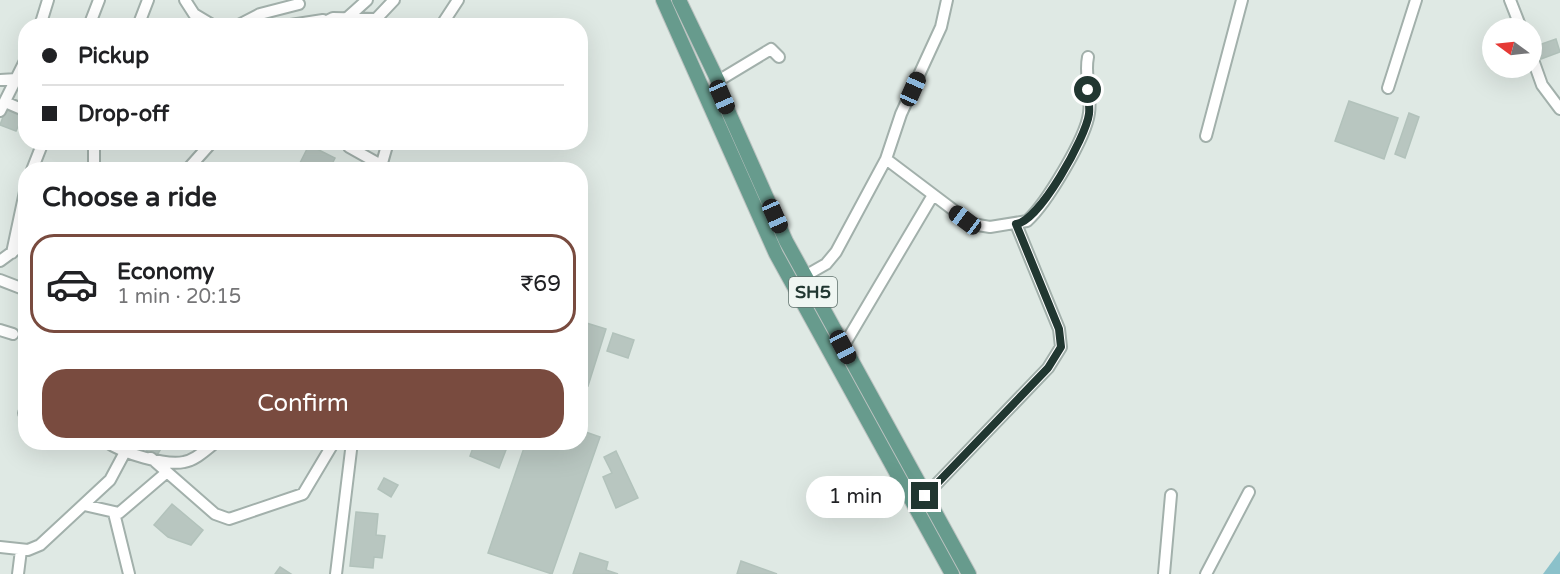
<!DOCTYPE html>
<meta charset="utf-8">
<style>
body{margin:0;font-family:"Varela Round",sans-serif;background:#f2f2f2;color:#202124;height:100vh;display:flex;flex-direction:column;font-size:22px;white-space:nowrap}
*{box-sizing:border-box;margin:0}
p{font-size:20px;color:#757577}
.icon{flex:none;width:33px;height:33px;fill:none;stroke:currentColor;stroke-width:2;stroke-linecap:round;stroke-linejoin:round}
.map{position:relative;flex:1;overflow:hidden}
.panel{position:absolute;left:18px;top:162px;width:570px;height:288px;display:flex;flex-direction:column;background:#fff;border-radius:24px;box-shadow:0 6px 24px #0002}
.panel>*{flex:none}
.guide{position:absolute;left:18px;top:18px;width:570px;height:132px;border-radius:24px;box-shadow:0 6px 24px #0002;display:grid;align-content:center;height:132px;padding:0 24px;background:#fff}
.needle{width:39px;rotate:285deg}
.tools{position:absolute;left:1482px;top:18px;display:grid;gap:12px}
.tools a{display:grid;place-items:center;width:60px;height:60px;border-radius:50%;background:#fff;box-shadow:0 6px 24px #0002;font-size:30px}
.end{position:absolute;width:27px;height:27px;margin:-14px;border:8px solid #213731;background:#fff;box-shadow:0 0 0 3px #fff}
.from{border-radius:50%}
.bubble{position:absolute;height:42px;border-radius:21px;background:#fff;box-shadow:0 6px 24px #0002;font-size:20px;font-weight:600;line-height:42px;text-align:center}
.car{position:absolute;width:18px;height:36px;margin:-18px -9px;border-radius:8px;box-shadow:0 0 4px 2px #0007;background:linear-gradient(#222 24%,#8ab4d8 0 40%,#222 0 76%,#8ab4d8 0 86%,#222 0)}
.guide b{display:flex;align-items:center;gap:21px;height:57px;font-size:22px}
.guide b+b{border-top:2px solid #e0e0e0}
.guide i{width:15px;height:15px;background:#202124}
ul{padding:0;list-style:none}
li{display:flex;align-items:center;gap:18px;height:99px;margin:0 12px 9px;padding:0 12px;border:3px solid #e0e0e0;border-radius:24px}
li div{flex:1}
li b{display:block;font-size:22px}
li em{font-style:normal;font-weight:600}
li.current{border-color:#794b3f}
li>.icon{width:54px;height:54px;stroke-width:1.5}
h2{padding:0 24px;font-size:27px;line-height:72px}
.primary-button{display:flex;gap:12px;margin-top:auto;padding:12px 24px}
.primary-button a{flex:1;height:69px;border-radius:24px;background:#794b3f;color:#fff;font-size:24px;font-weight:600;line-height:69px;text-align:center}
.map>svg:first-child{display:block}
.water{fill:#8bc1ca}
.building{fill:#b8c6c0;stroke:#b2c2bb;stroke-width:1.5}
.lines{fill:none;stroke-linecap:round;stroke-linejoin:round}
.minor-casing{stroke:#a2b0ab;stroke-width:14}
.major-casing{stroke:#bcc3c1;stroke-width:16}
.minor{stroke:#fff;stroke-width:10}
.major{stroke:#679b8d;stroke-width:14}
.route{stroke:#213731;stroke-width:8}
.labels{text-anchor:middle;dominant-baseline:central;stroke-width:4.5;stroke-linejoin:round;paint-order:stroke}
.shield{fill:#eff6f2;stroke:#5f706b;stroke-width:1.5}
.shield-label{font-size:18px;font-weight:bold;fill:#213731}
</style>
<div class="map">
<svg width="1560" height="574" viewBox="0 0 1560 574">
<rect width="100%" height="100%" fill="#dfe9e4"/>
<path class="water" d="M1560 551V574H1543Z"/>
<path class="building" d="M1556 39 1560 52 1541 59 1536 46Z
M1349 101 1398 118 1384 159 1335 141Z
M7 106 24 113 16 131 0 125Z
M1409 113 1419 117 1405 158 1395 154Z
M309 145 335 158 329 170H308L299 165Z
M347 164 358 170H344Z
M580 321 606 329 588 386 580 384Z
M613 333 634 340 628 358 607 351Z
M580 430 600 437 552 574 488 553 526 442H580Z
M135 442H165L156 457Z
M475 442H509L499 468 470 456Z
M616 451 638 498 616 508 603 477 612 473 604 457Z
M384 478 398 485 391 497 378 489Z
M172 504 203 530 191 545 168 537 154 525Z
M356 512 378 514 376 535 385 536 382 558 374 557 373 568 350 566Z
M580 553 608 562 606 570 618 574H573Z
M741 561 777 574H737Z
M280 567 291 574H275Z"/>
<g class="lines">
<defs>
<path id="minor" d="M185 0 194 14 214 26
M1510 0 1521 28
M347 18 367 0
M40 26 48 0
M89 26 99 0
M138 26 148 0
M237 26 260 14 299 4
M284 26 323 20
M317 26 333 18 376 19 394 0
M441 26 458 0
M1532 57 1542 85 1560 109
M0 80 17 79
M718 81 771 49 779 57
M1388 88 1416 0
M5 102 26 111
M0 111 26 59
M1206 136 1242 0
M348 142 349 147 381 165
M886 159 972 224 990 227 1027 221C1046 204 1086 138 1089 113 1092 94 1084 76 1088 57
M32 170 43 142
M94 170V142
M187 170 212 142
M380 170 388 142
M12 253 26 187
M0 261 26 242
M805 276 826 264 836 252 886 159 901 114 941 27 947 0
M0 280 26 290
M0 330 13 334
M843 347 933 195
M24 413H26
M107 442C122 453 166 466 184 462 196 460 207 449 216 442
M151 458 215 514 229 519 303 494 334 442
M925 496 1048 368 1061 347 1059 329 1016 224
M84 505 119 513 167 472
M114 513 129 574
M0 547 28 550 40 545 110 480 125 452
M18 574 21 550
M336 574 352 442
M1164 574 1171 495
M1206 574 1249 492"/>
<path id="major" d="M663 0 776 254 952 574
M679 0 718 81 722 97 786 241 969 574"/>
</defs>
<use href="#minor" class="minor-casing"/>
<use href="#major" class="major-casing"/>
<use href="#minor" class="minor"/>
<use href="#major" class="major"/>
</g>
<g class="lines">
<path class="route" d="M925 496 1048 368 1061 347 1059 329 1016 224C1039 222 1086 137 1089 114 1090 106 1088 98 1088 90"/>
</g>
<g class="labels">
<rect class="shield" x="789" y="277" width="48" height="30" rx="4.5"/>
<g class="shield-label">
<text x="813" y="292">SH5</text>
</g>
</g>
</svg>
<div class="tools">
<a><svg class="needle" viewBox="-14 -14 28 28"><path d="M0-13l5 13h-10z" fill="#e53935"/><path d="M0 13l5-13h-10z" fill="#757577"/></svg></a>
</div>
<i class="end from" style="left:1088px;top:90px"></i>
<i class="end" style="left:925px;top:496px"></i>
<div class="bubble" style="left:806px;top:476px;width:99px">1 min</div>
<i class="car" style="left:913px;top:89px;rotate:24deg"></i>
<i class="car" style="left:722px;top:97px;rotate:156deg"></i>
<i class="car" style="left:775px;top:216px;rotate:156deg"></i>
<i class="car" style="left:965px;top:220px;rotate:307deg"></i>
<i class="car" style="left:843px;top:347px;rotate:152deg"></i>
<div class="guide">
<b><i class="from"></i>Pickup</b>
<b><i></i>Drop-off</b>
</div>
<section class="panel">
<h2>Choose a ride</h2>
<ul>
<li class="current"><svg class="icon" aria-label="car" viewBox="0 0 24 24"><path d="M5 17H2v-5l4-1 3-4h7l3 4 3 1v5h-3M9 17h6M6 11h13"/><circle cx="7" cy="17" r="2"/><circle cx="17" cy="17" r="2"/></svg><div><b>Economy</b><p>1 min · 20:15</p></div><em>₹69</em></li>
</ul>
<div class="primary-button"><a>Confirm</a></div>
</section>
</div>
